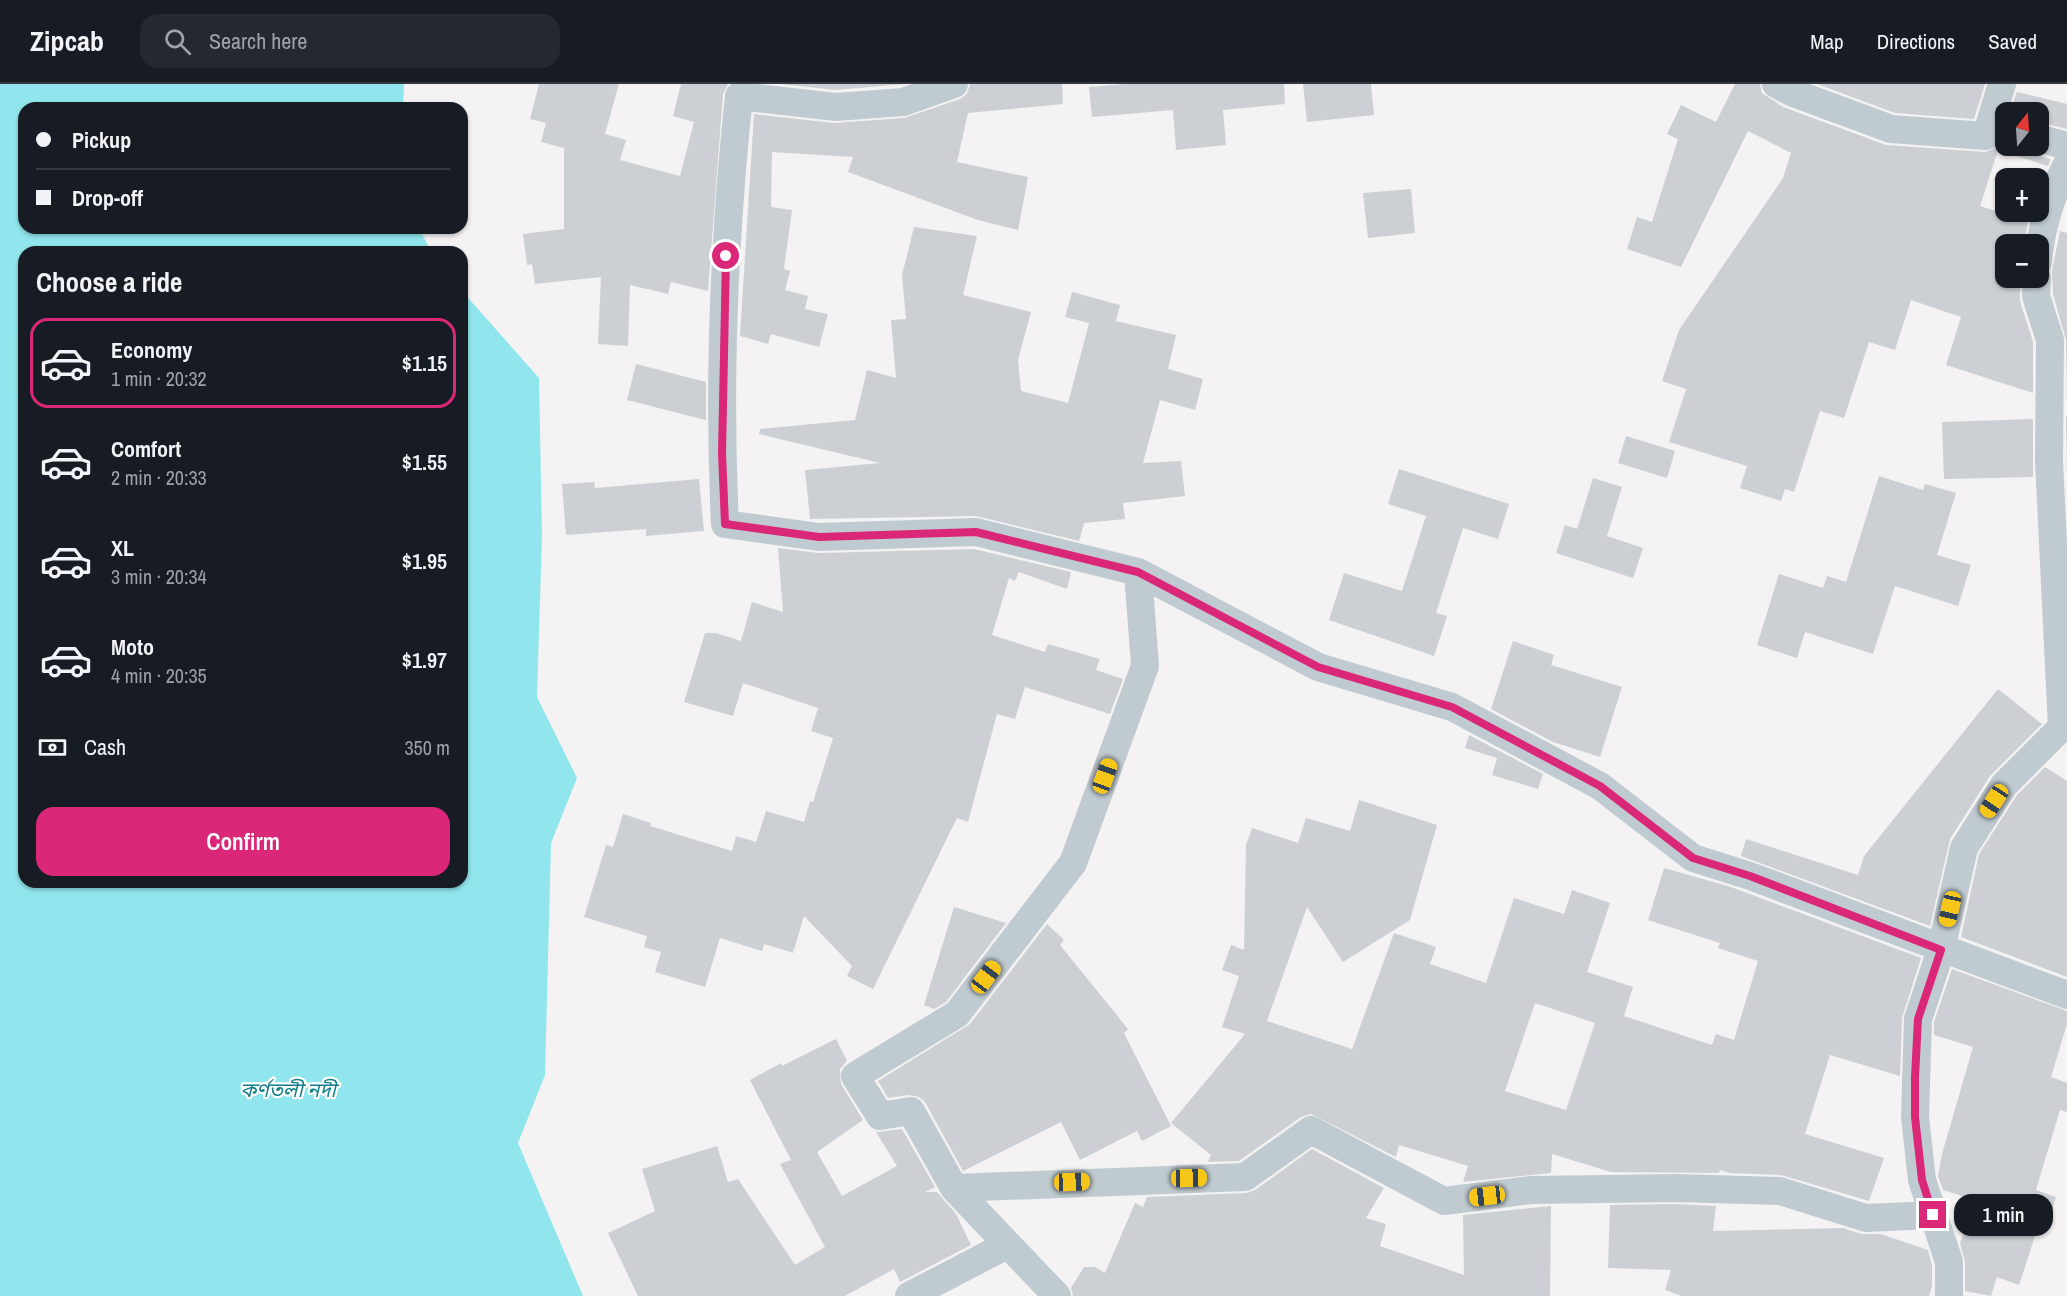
<!DOCTYPE html>
<meta charset="utf-8">
<style>
body{margin:0;font-family:"Archivo Narrow","Noto Sans Bengali",sans-serif;background:#242831;color:#f1f3f6;height:100vh;display:flex;flex-direction:column;font-size:22px;white-space:nowrap}
*{box-sizing:border-box;margin:0}
p{font-size:20px;color:#9ea1a6}
.icon{flex:none;width:33px;height:33px;fill:none;stroke:currentColor;stroke-width:2;stroke-linecap:round;stroke-linejoin:round}
.map{position:relative;flex:1;overflow:hidden}
.panel{position:absolute;left:18px;top:162px;width:450px;height:642px;display:flex;flex-direction:column;background:#171b24;border-radius:18px;box-shadow:0 2px 4px #0004}
.panel>*{flex:none}
.hud{position:absolute;left:18px;top:18px;width:450px;height:132px;border-radius:18px;box-shadow:0 2px 4px #0004;display:grid;align-content:center;height:132px;padding:0 18px;background:#171b24}
.needle{width:39px;rotate:17deg}
.controls{position:absolute;left:1995px;top:18px;display:grid;gap:12px}
.controls a{display:grid;place-items:center;width:54px;height:54px;border-radius:12px;background:#171b24;box-shadow:0 2px 4px #0004;font-size:30px}
.end{position:absolute;width:27px;height:27px;margin:-14px;border:8px solid #db2777;background:#fff;box-shadow:0 0 0 3px #fff}
.from{border-radius:50%}
.bubble{position:absolute;height:42px;border-radius:18px;background:#171b24;box-shadow:0 2px 4px #0004;font-size:20px;font-weight:600;line-height:42px;text-align:center}
.car{position:absolute;width:18px;height:36px;margin:-18px -9px;border-radius:8px;box-shadow:0 0 4px 2px #0007;background:linear-gradient(#f5c518 24%,#345 0 40%,#f5c518 0 76%,#345 0 86%,#f5c518 0)}
.hud b{display:flex;align-items:center;gap:21px;height:57px;font-size:22px}
.hud b+b{border-top:2px solid #363941}
.hud i{width:15px;height:15px;background:#f1f3f6}
ul{padding:0;list-style:none}
li{display:flex;align-items:center;gap:18px;height:90px;margin:0 12px 9px;padding:0 6px;border:3px solid transparent;border-radius:18px}
li div{flex:1}
li b{display:block;font-size:22px}
li em{font-style:normal;font-weight:600}
li.on{border-color:#db2777}
li>.icon{width:54px;height:54px;stroke-width:1.5}
h2{padding:0 18px;font-size:27px;line-height:72px}
.pay{display:flex;align-items:center;gap:15px;height:66px;padding:0 18px;font-size:22px}
.pay p{margin-inline-start:auto}
.button{display:flex;gap:12px;margin-top:auto;padding:12px 18px}
.button a{flex:1;height:69px;border-radius:18px;background:#db2777;color:#fff;font-size:24px;font-weight:600;line-height:69px;text-align:center}
header{display:flex;align-items:center;gap:36px;box-sizing:border-box;height:84px;padding:0 30px;background:#171b24;border-bottom:2px solid #363941}
header strong{font-size:28px}
nav{display:flex;gap:33px;margin-inline-start:auto;font-size:21px}
.search{width:420px;height:54px;background:#242831;display:flex;align-items:center;gap:15px;box-sizing:border-box;padding:0 21px;border-radius:18px;color:#9ea1a6;font-size:22px}
.map>svg:first-child{display:block}
.water{fill:#90e6ec}
.building{fill:#ccd0d4;fill-rule:evenodd}
.lines{fill:none;stroke-linecap:round;stroke-linejoin:round}
.street{stroke:#c0cbd1;stroke-width:28}
.route{stroke:#db2777;stroke-width:8}
.labels{text-anchor:middle;dominant-baseline:central;stroke-width:4.5;stroke-linejoin:round;paint-order:stroke}
.water-label{font-size:20px;font-style:italic;fill:#0e7e88;stroke:#fff}
</style>
<header>
<strong>Zipcab</strong>
<div class="search"><svg class="icon" aria-label="search" viewBox="0 0 24 24"><circle cx="10" cy="10" r="6"/><path d="M15 15l6 6"/></svg>Search here</div>
<nav><a>Map</a><a>Directions</a><a>Saved</a></nav>
</header>
<div class="map">
<svg width="2067" height="1212" viewBox="0 0 2067 1212">
<rect width="100%" height="100%" fill="#f4f2f2"/>
<path class="water" d="M0 0H404L403 24H24V144H419L431 168H24V798H462V207L539 294 542 451 537 613 577 694 551 759 545 991 518 1059 583 1212H0Z"/>
<path class="building" d="M539 0H619L605 50 626 56 620 76 680 92 694 38 673 32 681 0H728L723 10 708 207 671 198 668 210 630 201 628 262 598 260 601 193 535 200 532 180 527 181 523 150 564 145V64L541 58 546 39 530 35Z
M780 0H904L836 6Z
M970 0H1062L1063 20 968 29 957 78 1028 93 1018 146 978 136 848 88 853 73 772 68 771 123 792 126 784 185 790 187 785 206 808 212 805 225 828 230 819 263 771 250 768 260 740 252 754 30 834 39 904 34 960 15 967 10Z
M1124 0H1284L1285 20 1223 26 1226 61 1176 66 1173 26 1092 33 1089 3Z
M1303 0H1371L1374 31 1307 38Z
M1735 0H1760L1762 9 1783 23 1886 61 1985 68 1998 63 2006 45V62H2024L2033 70 2051 75 2048 82 1998 66 1980 122 2028 137 2024 160H2006V194H2020V217L2033 258V309L1946 281 1961 233 1911 216 1895 266 1869 258 1844 334 1820 327 1794 408 1785 405 1781 417 1740 404 1747 382 1669 358 1686 305 1662 297 1679 246 1783 94 1791 69 1748 47 1681 183 1627 165 1637 133 1652 138 1678 55 1667 50 1681 21 1716 38Z
M1817 0H1985L1974 35 1895 29Z
M2017 8 2067 20V45L2038 38V28H2010Z
M1411 105 1415 149 1368 154 1363 109Z
M914 143 977 152 963 211 1031 228 1018 276 1021 307 1068 319 1089 239 1065 233 1072 208 1120 221 1116 237 1176 251 1168 285 1203 295 1195 326 1160 316 1143 379 1181 377 1185 412 1123 419 1125 435 1084 439 1079 457 976 432 810 435 805 386 880 379 759 350 760 345 855 336 867 286 896 294 891 236 906 235 902 191Z
M2060 147 2067 149V319L2066 256 2053 210 2052 187Z
M636 280 706 298V336L627 316Z
M2066 333H2067L2066 392Z
M2033 335V393L1944 395 1942 338Z
M1626 352 1675 367 1667 394 1618 379Z
M1399 385 1509 420 1498 455 1463 444 1436 529 1447 532 1434 572 1329 536 1344 489 1402 507 1426 432 1388 420Z
M1879 392 1923 406 1925 400 1956 409 1937 471 1971 481 1958 522 1895 502 1873 570 1805 548 1797 574 1757 561 1779 490 1823 504 1827 492 1846 498Z
M1593 394 1622 403 1607 452 1643 464 1633 494 1556 469 1565 441 1577 445Z
M699 395 704 447 646 452V445L566 451 562 400 594 398 595 404Z
M778 464 819 469 974 465 1071 488 1067 505 1019 488 1015 497 1009 494 992 551 1045 568 1048 560 1100 575 1096 586 1123 595 1110 630 1025 603 1015 635 997 630 968 738 957 734 873 905 847 892 852 882 804 832 794 866 792 865 794 869 764 860 762 867 720 854 705 903 655 888 661 868 644 863 647 852 584 833 606 761 613 763 623 730 651 739 650 742 732 767 736 752 756 758 766 727 804 738 810 717 813 718 833 654 811 647 818 624 743 599 733 632 684 618 705 549H716L741 557 752 518 783 528Z
M1513 557 1554 571 1551 581 1622 603 1600 673 1553 658 1491 625Z
M1998 605 2042 640 1990 692 1950 755 1930 842 1741 772 1746 755 1858 791 1864 772Z
M1469 651 1543 690 1538 705 1492 691 1497 674 1465 664Z
M2045 683 2067 697V893L1961 853 1979 770 2017 711Z
M1359 716 1437 741 1410 836 1343 878 1307 823 1267 937 1352 965 1394 849 1436 863 1430 880 1486 899 1514 814 1564 830 1572 806 1610 819 1587 888 1633 903 1624 932 1712 961 1716 950 1734 956 1758 877 1718 864 1720 859 1648 836 1664 784 1731 803 1921 874 1902 934 1900 992 1830 971 1805 1050 1884 1074 1869 1117 1781 1091 1730 1089 1720 1086 1719 1089 1611 1088 1552 1070 1551 1089 1463 1098 1468 1082 1399 1061 1396 1073 1311 1030 1301 1033 1239 1077 1208 1078 1211 1071 1171 1039 1245 950 1222 943 1239 892 1222 886 1231 861 1244 866 1246 761 1252 744 1298 759 1306 734 1350 747ZM1535 919 1595 939 1566 1026 1505 1007Z
M954 823 1006 839 946 918 934 925 924 921Z
M1047 840 1064 856 1060 861 1128 945 1124 949 1171 1042 1142 1057 1137 1047 1080 1076 1061 1038 963 1087 925 1018 919 1013 909 1011 888 1014 878 997 970 940Z
M1952 885 2067 927V940L2051 993 2067 999V1028L2060 1026 2036 1106 2056 1113 2046 1145 2038 1143 2019 1201 1997 1193 1991 1212 1965 1207V1178L1960 1159 1974 1116 1943 1106 1938 1092 1942 1070 1973 963 1934 951V938Z
M836 955 847 977 840 985 841 1000 863 1036 817 1068 842 1112 897 1082 876 1048 902 1045 935 1103 925 1108H937L956 1130 971 1161 900 1198 894 1185 845 1212H638L608 1149 655 1127 642 1085 717 1062 728 1098 738 1095 795 1181 825 1163 780 1080 791 1076 750 996 781 979 782 982Z
M1312 1065 1384 1104 1366 1134 1386 1140 1380 1162 1464 1191 1463 1131 1551 1122 1550 1212H1073L1071 1204 1084 1183H1095L1105 1189 1135 1119 1143 1123 1147 1113 1246 1109 1255 1106Z
M1676 1120 1716 1122 1713 1147 1843 1144 1861 1150H1881L1928 1166 1932 1181V1202L1929 1212H1682L1665 1206 1671 1186 1608 1184 1610 1121Z"/>
<g class="lines">
<path class="street" d="M954 0 903 18 836 23 739 12C724 154 718 298 725 440L819 453 976 448 1138 488 1318 583 1452 623 1600 702 1693 774 1750 792 2067 911
M1776 0 1791 8 1891 45 1986 52 2002 0
M2038 54 2067 62
M2038 178C2041 144 2051 111 2067 80
M954 1104 1245 1093 1311 1046 1444 1117 1531 1106 1676 1104 1780 1107 1866 1134 1933 1131
M909 1212 1007 1161
M1057 1212 954 1104 911 1027 880 1032 855 992 957 930 1073 779 1145 582 1138 488
M1949 1212V1178L1922 1096 1915 1033 1918 935 1941 866 1964 764 2004 701 2062 643 2049 377 2050 256 2036 212 2037 194"/>
</g>
<g class="lines">
<path class="route" d="M726 172 722 369 725 440 819 453 976 448 1138 488 1318 583 1452 623 1600 702 1693 774 1750 792 1941 866 1918 935 1915 993V1033L1922 1096 1933 1131"/>
</g>
<g class="labels">
<g class="water-label">
<text x="288" y="1005">কর্ণতলী নদী</text>
</g>
</g>
</svg>
<div class="controls">
<a><svg class="needle" viewBox="-14 -14 28 28"><path d="M0-13l5 13h-10z" fill="#e53935"/><path d="M0 13l5-13h-10z" fill="#9ea1a6"/></svg></a>
<a>+</a>
<a>−</a>
</div>
<i class="end from" style="left:726px;top:172px"></i>
<i class="end" style="left:1933px;top:1131px"></i>
<div class="bubble" style="left:1954px;top:1110px;width:99px">1 min</div>
<i class="car" style="left:1105px;top:692px;rotate:20deg"></i>
<i class="car" style="left:1994px;top:717px;rotate:213deg"></i>
<i class="car" style="left:1950px;top:825px;rotate:193deg"></i>
<i class="car" style="left:986px;top:893px;rotate:37deg"></i>
<i class="car" style="left:1189px;top:1094px;rotate:89deg"></i>
<i class="car" style="left:1072px;top:1098px;rotate:88deg"></i>
<i class="car" style="left:1487px;top:1112px;rotate:263deg"></i>
<div class="hud">
<b><i class="from"></i>Pickup</b>
<b><i></i>Drop-off</b>
</div>
<section class="panel">
<h2>Choose a ride</h2>
<ul>
<li class="on"><svg class="icon" aria-label="car" viewBox="0 0 24 24"><path d="M5 17H2v-5l4-1 3-4h7l3 4 3 1v5h-3M9 17h6M6 11h13"/><circle cx="7" cy="17" r="2"/><circle cx="17" cy="17" r="2"/></svg><div><b>Economy</b><p>1 min · 20:32</p></div><em>$1.15</em></li>
<li><svg class="icon" aria-label="car" viewBox="0 0 24 24"><path d="M5 17H2v-5l4-1 3-4h7l3 4 3 1v5h-3M9 17h6M6 11h13"/><circle cx="7" cy="17" r="2"/><circle cx="17" cy="17" r="2"/></svg><div><b>Comfort</b><p>2 min · 20:33</p></div><em>$1.55</em></li>
<li><svg class="icon" aria-label="car" viewBox="0 0 24 24"><path d="M5 17H2v-5l4-1 3-4h7l3 4 3 1v5h-3M9 17h6M6 11h13"/><circle cx="7" cy="17" r="2"/><circle cx="17" cy="17" r="2"/></svg><div><b>XL</b><p>3 min · 20:34</p></div><em>$1.95</em></li>
<li><svg class="icon" aria-label="car" viewBox="0 0 24 24"><path d="M5 17H2v-5l4-1 3-4h7l3 4 3 1v5h-3M9 17h6M6 11h13"/><circle cx="7" cy="17" r="2"/><circle cx="17" cy="17" r="2"/></svg><div><b>Moto</b><p>4 min · 20:35</p></div><em>$1.97</em></li>
</ul>
<div class="pay"><svg class="icon" aria-label="cash" viewBox="0 0 24 24"><path d="M3 7h18v10H3z"/><circle cx="12" cy="12" r="2"/></svg>Cash<p>350 m</p></div>
<div class="button"><a>Confirm</a></div>
</section>
</div>
